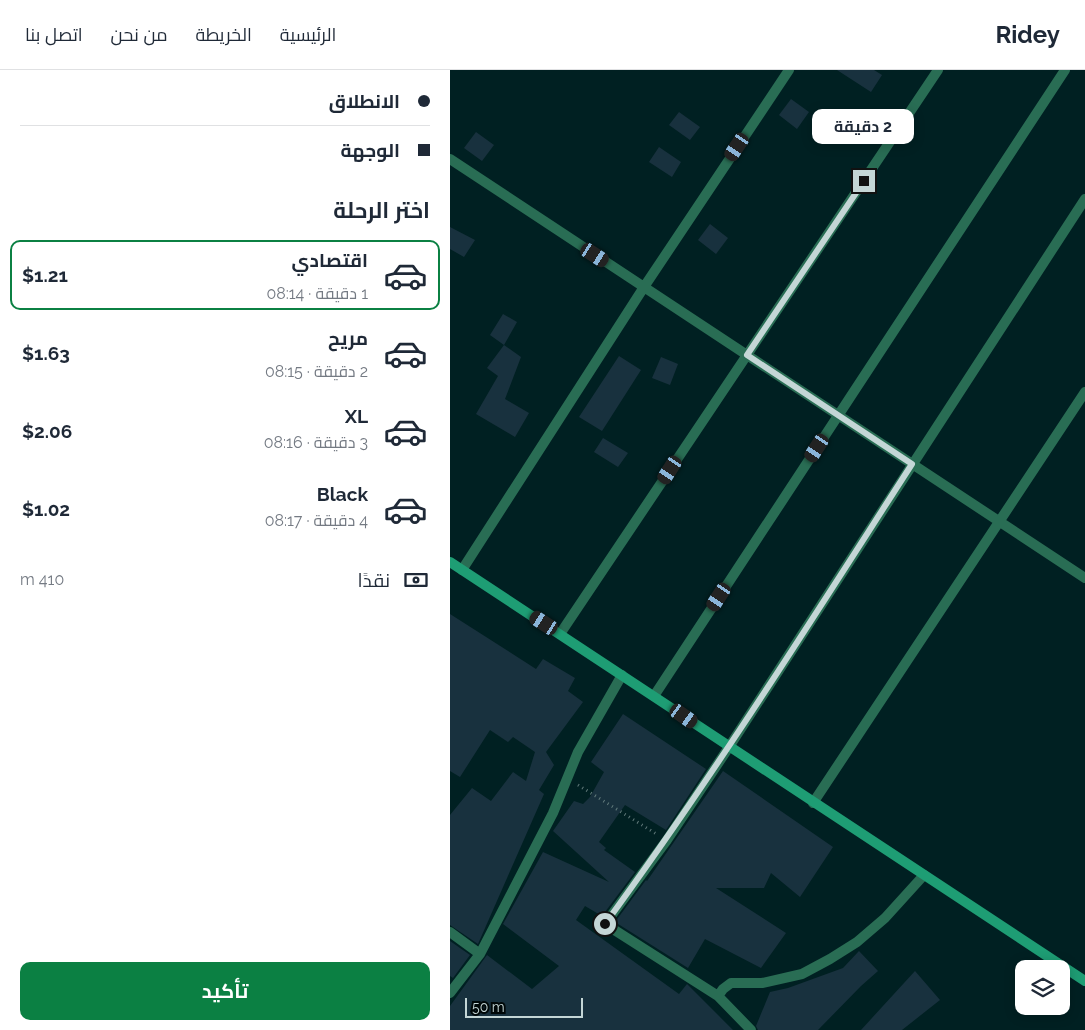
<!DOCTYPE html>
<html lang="ar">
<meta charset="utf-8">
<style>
body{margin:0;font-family:Raleway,Cairo,sans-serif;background:#f6f6f7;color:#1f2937;direction:rtl;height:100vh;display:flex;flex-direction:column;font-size:19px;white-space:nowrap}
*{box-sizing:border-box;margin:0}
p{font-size:16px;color:#747a83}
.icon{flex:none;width:28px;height:28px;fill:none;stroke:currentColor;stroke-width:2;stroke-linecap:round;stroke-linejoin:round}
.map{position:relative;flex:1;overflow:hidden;direction:ltr}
.side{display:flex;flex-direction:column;background:#fff;width:450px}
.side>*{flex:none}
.guide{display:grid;align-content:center;height:110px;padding:0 20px;background:#fff}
.fabs{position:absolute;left:565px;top:890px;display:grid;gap:10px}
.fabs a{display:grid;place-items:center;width:55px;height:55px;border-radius:10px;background:#fff;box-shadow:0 2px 12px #0003;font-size:25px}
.scale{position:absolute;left:15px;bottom:12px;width:118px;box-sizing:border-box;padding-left:5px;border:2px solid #c4d6d6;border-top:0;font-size:14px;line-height:18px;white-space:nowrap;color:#c4d6d6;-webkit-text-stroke:4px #000808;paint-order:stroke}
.end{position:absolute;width:22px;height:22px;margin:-11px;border:6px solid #c4d6d6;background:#111;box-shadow:0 0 0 2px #111}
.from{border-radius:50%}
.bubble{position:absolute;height:35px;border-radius:10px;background:#fff;box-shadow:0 2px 12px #0003;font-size:16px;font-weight:700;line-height:35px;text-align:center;direction:rtl}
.car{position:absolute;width:15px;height:30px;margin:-15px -8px;border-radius:6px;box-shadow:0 0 4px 1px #0007;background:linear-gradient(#222 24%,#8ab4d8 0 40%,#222 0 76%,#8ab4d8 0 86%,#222 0)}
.guide b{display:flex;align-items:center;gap:18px;height:48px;font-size:19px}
.guide b+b{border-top:1px solid #e0e1e3}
.guide i{width:12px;height:12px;background:#1f2937}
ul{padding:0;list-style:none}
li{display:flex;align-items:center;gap:15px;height:70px;margin:0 10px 8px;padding:0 10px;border:2px solid transparent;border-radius:10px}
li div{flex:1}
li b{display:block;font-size:19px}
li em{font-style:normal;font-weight:700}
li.on{border-color:#0b8043}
li>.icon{width:45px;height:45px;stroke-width:1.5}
h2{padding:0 20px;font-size:22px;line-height:60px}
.pay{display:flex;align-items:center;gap:12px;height:55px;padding:0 20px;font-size:19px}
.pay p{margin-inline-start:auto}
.cta{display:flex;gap:10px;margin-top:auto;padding:10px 20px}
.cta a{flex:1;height:58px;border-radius:10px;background:#0b8043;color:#fff;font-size:20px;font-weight:700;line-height:58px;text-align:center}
header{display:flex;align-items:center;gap:30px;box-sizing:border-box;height:70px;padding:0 25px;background:#fff;border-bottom:1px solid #e0e1e3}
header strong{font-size:24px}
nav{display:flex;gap:28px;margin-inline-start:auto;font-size:18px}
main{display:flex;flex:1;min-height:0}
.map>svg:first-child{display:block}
.building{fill:#18313e}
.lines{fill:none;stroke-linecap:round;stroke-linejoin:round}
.path{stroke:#627b7c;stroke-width:3;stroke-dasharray:1 4;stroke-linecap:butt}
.street{stroke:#296d54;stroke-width:10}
.secondary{stroke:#1e9d74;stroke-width:10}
.route{stroke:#c4d6d6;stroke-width:6}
</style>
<header>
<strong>Ridey</strong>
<nav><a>الرئيسية</a><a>الخريطة</a><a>من نحن</a><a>اتصل بنا</a></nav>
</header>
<main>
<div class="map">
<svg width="635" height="960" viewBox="0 0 635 960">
<rect width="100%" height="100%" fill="#002022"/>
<path class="building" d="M387 0H424L432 5 421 22Z
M341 29 359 42 347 59 329 45Z
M229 42 250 57 240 70 219 55Z
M26 62 44 75 32 91 14 78Z
M209 77 231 92 222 107 199 92Z
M260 154 278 168 266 184 248 170Z
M0 157 25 170 14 187 0 179Z
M53 244 67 252 54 275 40 265Z
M54 275 71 287 55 329 79 343 65 367 26 344 48 306 37 298Z
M169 286 191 300 152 361 129 347Z
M211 287 228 294 220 315 202 308Z
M153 368 178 383 168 397 144 382Z
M0 544 86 599 93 589 125 608 118 621 133 632 96 682 104 695 89 720 94 724 28 874 0 855V745L22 718 41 731 63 702 76 711 85 682 63 667 58 672 40 660 10 707 0 701Z
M173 644 256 699 216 760 175 735 149 772 156 778 154 780 185 802 152 846 135 836 126 850 229 924 237 914 283 960H0V936L37 885 82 919 109 896 53 854 93 782 159 812 103 761 124 731 133 734 140 727 154 702 141 692Z
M273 701 383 777 350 827 321 803 314 818H266L336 863 311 898 255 869 238 898 165 852 196 810 197 811Z
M0 871 20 885 3 908 0 906Z
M409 881 428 901 411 916 368 960H308L306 956 320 922 338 918 393 898Z
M465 901 490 930 452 960H411Z"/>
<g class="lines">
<path class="path" d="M128 715 208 765"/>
<path class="street" d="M0 89 635 508
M12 500 194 217 339 0
M110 564 488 0
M204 626 615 0
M363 733 635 322
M0 862 30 884
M0 923 30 884 103 743 128 682 172 605
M268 926 273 919 281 913H312L352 904 380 889 407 872 435 848 474 805
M301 960 268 926 155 854 217 770 279 677 635 129"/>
<path class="secondary" d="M0 492 635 911"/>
</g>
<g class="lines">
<path class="route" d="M155 854C264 705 362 549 462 394L297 285 414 111"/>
</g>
</svg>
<div class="fabs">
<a><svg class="icon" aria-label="layers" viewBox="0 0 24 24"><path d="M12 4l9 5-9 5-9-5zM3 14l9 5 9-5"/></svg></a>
</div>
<div class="scale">50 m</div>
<i class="end from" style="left:155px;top:854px"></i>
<i class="end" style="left:414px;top:111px"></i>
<div class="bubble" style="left:362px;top:39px;width:102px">2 دقيقة</div>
<i class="car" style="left:287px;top:77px;rotate:214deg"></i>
<i class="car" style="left:145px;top:185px;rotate:123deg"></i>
<i class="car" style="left:367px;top:378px;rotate:213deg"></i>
<i class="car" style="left:220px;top:400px;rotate:213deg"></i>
<i class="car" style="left:269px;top:527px;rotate:213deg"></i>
<i class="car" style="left:94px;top:553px;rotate:303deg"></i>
<i class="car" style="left:234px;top:646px;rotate:125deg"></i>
</div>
<section class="side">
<div class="guide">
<b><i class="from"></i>الانطلاق</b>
<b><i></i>الوجهة</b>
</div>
<h2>اختر الرحلة</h2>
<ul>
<li class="on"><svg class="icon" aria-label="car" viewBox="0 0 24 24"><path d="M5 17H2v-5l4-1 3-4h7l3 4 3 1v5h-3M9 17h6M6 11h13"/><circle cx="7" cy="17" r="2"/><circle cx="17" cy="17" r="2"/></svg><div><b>اقتصادي</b><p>1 دقيقة · 08:14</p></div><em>$1.21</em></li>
<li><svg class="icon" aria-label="car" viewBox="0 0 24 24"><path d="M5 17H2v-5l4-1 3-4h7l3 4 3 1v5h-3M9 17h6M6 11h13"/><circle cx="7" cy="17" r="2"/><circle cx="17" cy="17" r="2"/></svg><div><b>مريح</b><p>2 دقيقة · 08:15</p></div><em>$1.63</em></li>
<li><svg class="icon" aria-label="car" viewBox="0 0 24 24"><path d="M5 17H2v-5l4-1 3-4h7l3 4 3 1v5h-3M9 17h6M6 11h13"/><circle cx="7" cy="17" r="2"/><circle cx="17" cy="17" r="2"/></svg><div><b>XL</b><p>3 دقيقة · 08:16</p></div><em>$2.06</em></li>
<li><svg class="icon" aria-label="car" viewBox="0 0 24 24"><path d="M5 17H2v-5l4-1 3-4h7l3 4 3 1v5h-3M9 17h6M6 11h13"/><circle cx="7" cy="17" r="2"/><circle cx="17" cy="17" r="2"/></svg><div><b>Black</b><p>4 دقيقة · 08:17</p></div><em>$1.02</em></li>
</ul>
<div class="pay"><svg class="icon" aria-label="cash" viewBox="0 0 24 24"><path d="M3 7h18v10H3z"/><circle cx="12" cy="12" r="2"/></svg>نقدًا<p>410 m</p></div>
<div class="cta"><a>تأكيد</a></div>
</section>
</main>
